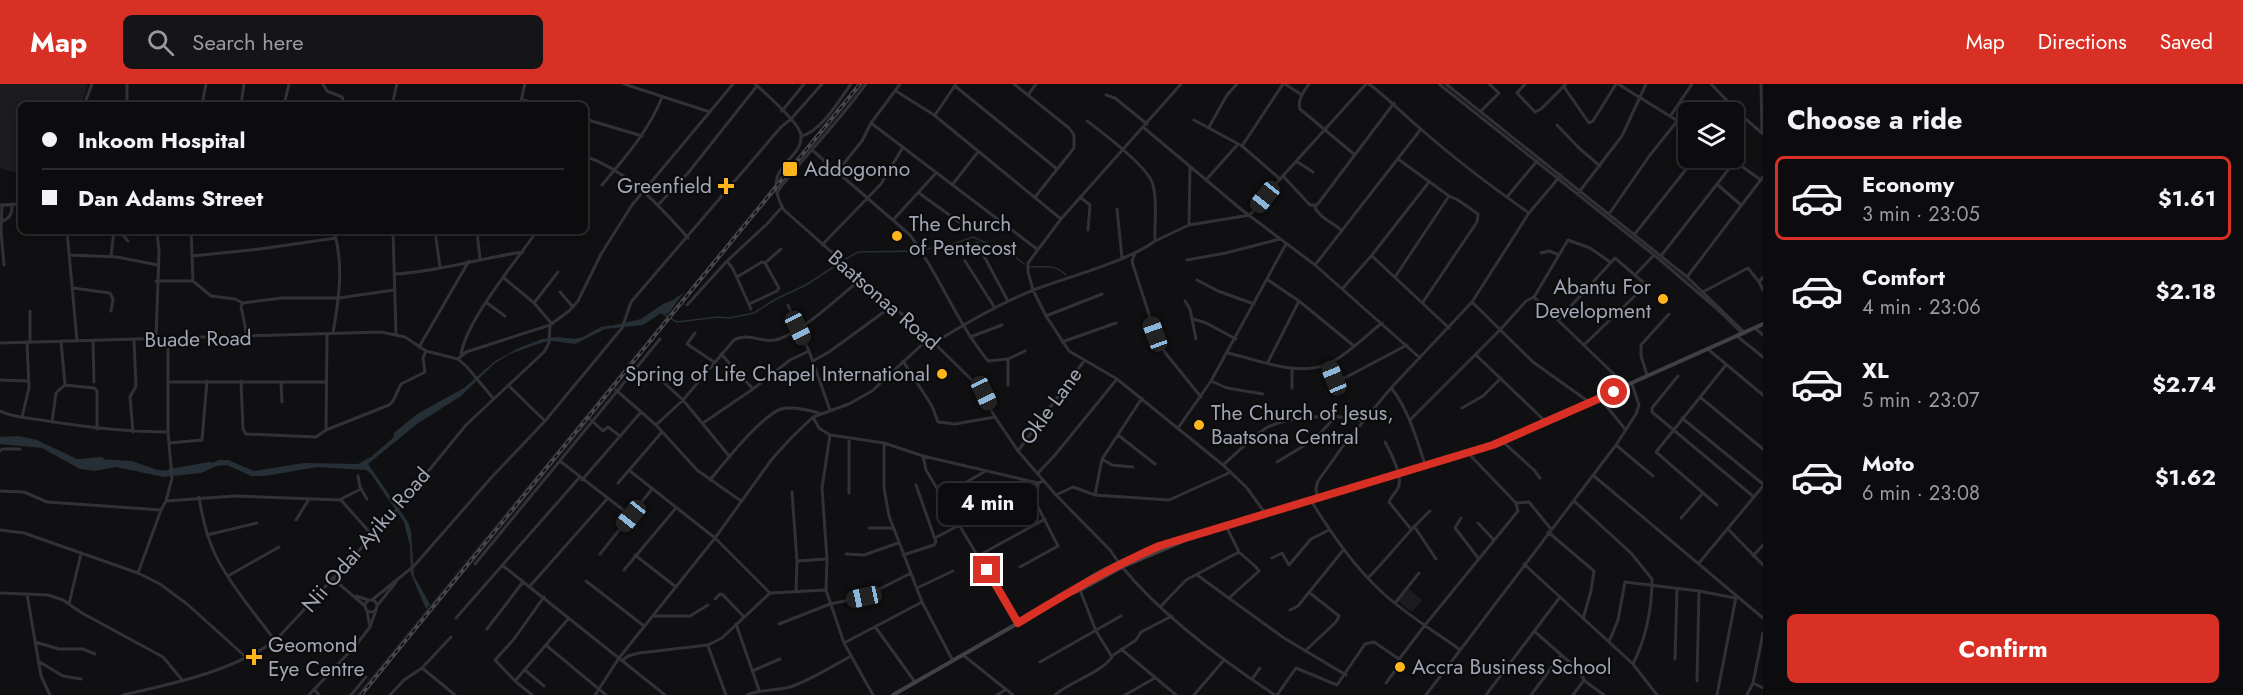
<!DOCTYPE html>
<meta charset="utf-8">
<style>
body{margin:0;font-family:Jost,sans-serif;background:#151517;color:#f1f3f6;height:100vh;display:flex;flex-direction:column;font-size:22px;white-space:nowrap}
*{box-sizing:border-box;margin:0}
p{font-size:20px;color:#9a9b9e}
.icon{flex:none;width:33px;height:33px;fill:none;stroke:currentColor;stroke-width:2;stroke-linecap:round;stroke-linejoin:round}
.map{position:relative;flex:1;overflow:hidden}
.details{display:flex;flex-direction:column;background:#0c0c0e;width:480px}
.details>*{flex:none}
.banner{position:absolute;left:18px;top:18px;width:570px;height:132px;border-radius:9px;box-shadow:0 3px 9px #0003,0 0 0 2px #2c2c2e;display:grid;align-content:center;height:132px;padding:0 24px;background:#0c0c0e}
.fabs{position:absolute;left:1678px;top:18px;display:grid;gap:12px}
.fabs a{display:grid;place-items:center;width:66px;height:66px;border-radius:9px;background:#0c0c0e;box-shadow:0 3px 9px #0003,0 0 0 2px #2c2c2e;font-size:30px}
.end{position:absolute;width:27px;height:27px;margin:-14px;border:8px solid #d93025;background:#fff;box-shadow:0 0 0 3px #fff}
.from{border-radius:50%}
.bubble{position:absolute;height:42px;border-radius:9px;background:#0c0c0e;box-shadow:0 3px 9px #0003,0 0 0 2px #2c2c2e;font-size:20px;font-weight:700;line-height:42px;text-align:center}
.car{position:absolute;width:18px;height:36px;margin:-18px -9px;border-radius:8px;box-shadow:0 0 4px 2px #0007;background:linear-gradient(#222 24%,#8ab4d8 0 40%,#222 0 76%,#8ab4d8 0 86%,#222 0)}
.banner b{display:flex;align-items:center;gap:21px;height:57px;font-size:22px}
.banner b+b{border-top:2px solid #2c2c2e}
.banner i{width:15px;height:15px;background:#f1f3f6}
ul{padding:0;list-style:none}
li{display:flex;align-items:center;gap:18px;height:84px;margin:0 12px 9px;padding:0 12px;border:3px solid transparent;border-radius:9px}
li div{flex:1}
li b{display:block;font-size:22px}
li em{font-style:normal;font-weight:700}
li.selected{border-color:#d93025}
li>.icon{width:54px;height:54px;stroke-width:1.5}
h2{padding:0 24px;font-size:27px;line-height:72px}
.button{display:flex;gap:12px;margin-top:auto;padding:12px 24px}
.button a{flex:1;height:69px;border-radius:9px;background:#d93025;color:#fff;font-size:24px;font-weight:700;line-height:69px;text-align:center}
header{display:flex;align-items:center;gap:36px;box-sizing:border-box;height:84px;padding:0 30px;background:#d93025;color:#fff}
header strong{font-size:28px}
nav{display:flex;gap:33px;margin-inline-start:auto;font-size:21px}
.search{width:420px;height:54px;background:#151517;display:flex;align-items:center;gap:15px;box-sizing:border-box;padding:0 21px;border-radius:9px;color:#9a9b9e;font-size:22px}
main{display:flex;flex:1;min-height:0}
.map>svg:first-child{display:block}
.built{fill:#1c1c1f}
.water{fill:#262f36}
.lines{fill:none;stroke-linecap:round;stroke-linejoin:round}
.stream{stroke:#262f36;stroke-width:1.5}
.river{stroke:#262f36;stroke-width:6}
.minor{stroke:#313237;stroke-width:3}
.tertiary{stroke:#313237;stroke-width:3}
.secondary{stroke:#3f4147;stroke-width:4}
.rail-casing{stroke:#46484e;stroke-width:4}
.rail{stroke:#0b0b0d;stroke-width:1.5;stroke-dasharray:4.5;stroke-linecap:butt}
.route{stroke:#d93025;stroke-width:8}
.poi-dot{fill:#feb41d;stroke:#0b0b0d;stroke-width:2}
.labels{text-anchor:middle;dominant-baseline:central;stroke-width:4.5;stroke-linejoin:round;paint-order:stroke}
.poi-label{font-size:21px;fill:#a1a6b4;stroke:#0b0b0d;text-anchor:start}
.street-label{font-size:21px;fill:#a1a6b4;stroke:#0b0b0d}
</style>
<header>
<strong>Map</strong>
<div class="search"><svg class="icon" aria-label="search" viewBox="0 0 24 24"><circle cx="10" cy="10" r="6"/><path d="M15 15l6 6"/></svg>Search here</div>
<nav><a>Map</a><a>Directions</a><a>Saved</a></nav>
</header>
<main>
<div class="map">
<svg width="1763" height="611" viewBox="0 0 1763 611">
<rect width="100%" height="100%" fill="#101012"/>
<path class="built" d="M0 0H88L81 21H21V90L0 84Z
M857 0H865L776 108 686 212 613 308 364 611H356Z
M1408 504 1422 516 1412 528 1398 517Z"/>
<path class="water" d="M684 208 668 230 661 229 643 241 605 245 575 260 553 257 541 258 510 270 494 280 461 312 417 340 368 380 408 438 411 447 414 492 430 520 426 525 411 490 410 462 404 438 371 390 366 386 317 383 265 392H251L227 381 217 382 201 389 164 393 116 383 95 387 80 385 42 364 0 360V353L19 352 37 356 79 376 89 379 98 375 132 377 157 386 180 387 195 386 219 376H228L254 387 304 379 358 380 371 373 394 353V349L417 330 464 304 495 277 519 264 542 255 556 253 575 255 583 253 597 245 641 235 663 220 673 216Z"/>
<g class="lines">
<path class="stream" d="M926 165 950 161 973 153 1013 171 1024 180
M846 175 858 168 920 167
M1030 183C1045 183 1055 180 1066 191
M660 228 667 232
M670 234 677 238 718 233 729 234 754 229 776 215 806 201 838 180
M600 244 609 242
M518 266 545 257"/>
<path class="river" d="M79 378 101 376
M170 388 210 381"/>
<path class="minor" d="M127 0V19L129 21
M323 0 327 7 342 13 345 21
M624 0 710 28
M1014 0 1069 44 1074 51V64L1035 113
M1181 0 1061 135 1028 179V188L1033 206 1046 232 1069 267 1117 295 1223 381 1247 404 1265 429
M1285 0 1302 11
M1309 0C1304 7 1297 16 1300 25L1355 71
M1369 0C1388 14 1404 31 1422 46 1456 76 1492 103 1529 129
M1439 0 1659 175 1716 224 1743 250
M1446 0 1687 193 1745 249
M1525 0 1517 9 1535 28 1541 25 1566 0
M1618 0 1689 44
M1711 0 1741 31 1763 50
M1761 0 1762 49
M955 2 1057 85
M1564 3 1589 39 1593 37 1616 0
M896 7 934 31 1061 135
M1028 11 1036 0
M1106 11 1115 14 1147 40
M521 15 540 21
M202 21 206 0
M241 21 244 0
M284 21 289 0
M392 21 397 0
M520 21 525 0
M782 27 804 0
M1481 27 1499 9 1489 0
M935 31 956 0
M1671 31 1692 0
M585 35 642 52
M791 35 822 0
M1194 36 1242 62 1280 95
M871 39 1037 165
M1557 41 1579 64 1600 82
M1143 43 1242 126 1315 181 1420 274
M1209 43 1227 11 1237 0
M801 52C821 48 840 15 851 0
M1242 62 1283 0
M812 66 910 151C939 190 957 239 988 277L1008 275 1025 267
M585 72C628 87 659 121 688 154
M1730 74 1761 96
M1398 75 1449 112 1458 116 1478 130 1477 138 1423 218
M1296 77 1313 88
M585 81 590 74
M837 88 862 57 871 39 900 0
M1283 92 1310 121H1317L1394 19
M1206 96 1238 60
M602 101C625 73 649 47 662 13
M952 101 978 68
M1718 101 1741 121
M777 108C805 71 839 38 866 0
M1579 108 1622 52 1646 0
M919 109 959 138
M1080 113 1090 121 1088 146
M1507 113 1537 77
M0 121 21 120
M2 121 1 147 4 181
M658 121 688 89 757 2
M1314 122C1321 136 1332 137 1342 147
M1117 125 1122 174
M1609 130 1650 71 1678 36
M893 136 936 89
M2 137C11 134 12 129 12 120
M1189 141 1190 83
M119 147 128 157
M191 147 193 197 211 212 235 215 243 219 282 214H339L394 206
M393 147 396 250
M435 147 440 183
M477 147 480 175
M1634 151 1695 74
M1155 157 1189 141 1250 131 1280 95 1366 0
M977 159 1008 217
M822 161 881 100 903 63
M1135 169 1132 177 1134 184 1159 261 1201 313
M1541 169 1549 167 1559 171
M70 171 117 173 158 181
M111 172 114 147
M192 172 260 165 336 154
M1372 172 1449 244
M1661 172 1735 77
M1187 176 1226 169 1280 155
M965 177 995 224
M765 179 781 165
M1315 181 1421 45
M395 190C436 188 481 174 523 168
M1635 191 1654 171
M737 193 762 178 765 179 779 204 777 207 749 220
M1395 193 1449 112
M1687 193 1763 93
M1763 193 1759 198 1763 206
M504 194 534 219 552 240
M1197 196 1218 207 1254 220
M1268 196 1299 217 1354 262
M156 197H193
M73 204 110 209 113 215 111 227
M1343 204 1372 171 1429 98
M560 208 573 223
M1703 208 1748 184 1759 198
M1534 213 1625 301
M1185 217 1190 225 1196 255
M1472 218 1533 278 1589 318
M243 219 241 222 247 252
M487 219 505 232
M534 219 558 188
M687 221 727 177
M788 221 809 267 830 326
M751 225 733 185 727 177 767 140 782 123
M30 227V258
M1046 232 1102 210
M1193 235 1206 239 1236 255
M1559 235 1615 174 1644 199V203L1585 260
M1755 244 1763 251
M333 249C339 214 344 181 334 147
M695 249 687 260 714 278
M970 253 1002 241
M1738 253 1763 273
M156 255 159 168 157 147
M61 257 65 301 94 304 97 307V345
M93 257 94 298
M1062 258 1116 239
M934 259C966 239 1000 219 1036 205 1071 192 1126 178 1155 157 1154 139 1158 119 1153 101 1149 83 1103 49 1087 37
M419 263 469 177
M1709 266 1763 311
M1228 269C1259 276 1299 294 1330 279 1349 270 1365 252 1382 239
M721 270 753 305
M461 271C465 238 517 176 537 147
M1476 271 1546 338
M458 275 466 268 550 241
M1008 275V301
M813 277 829 268 892 222
M903 277 932 322 938 338 955 340 995 333
M1268 278 1299 217
M1328 280 1337 298 1407 261
M1292 285V304
M1647 291 1641 272V261L1669 230
M1678 292 1652 324V328L1754 413
M0 296 28 297
M661 296 683 316 730 373
M241 297 243 345 246 350 316 353 326 346 389 321 393 317 401 300 425 288 423 274 426 267
M1211 297 1227 304 1263 310
M169 298H326
M281 299 282 318
M508 301 545 337
M1392 305C1409 327 1416 354 1425 380
M616 306 656 341 697 386 741 417
M1700 313 1763 365
M1600 314 1625 345
M1462 324 1483 312 1501 294
M0 327C12 333 28 334 41 336 84 343 125 348 168 348
M22 333 29 304 27 259
M813 333 819 344 830 351 884 359 923 372 1038 399 1044 397
M1682 334 1763 400
M591 336 603 347 608 343 620 352
M1410 336 1500 246 1526 217 1534 213 1568 156 1590 164 1610 178
M52 338 56 309 65 301
M703 339 753 305 790 276 809 267
M656 341 683 316 734 256C750 247 763 261 779 255 806 245 839 213 861 195
M1178 344 1211 297 1286 160
M326 346 327 251
M133 348 130 313 136 302 134 256
M830 351 822 404 827 475 826 506 844 559 873 611
M1118 351 1155 380
M1502 357 1534 386 1540 394
M1385 358C1390 367 1402 391 1399 401 1398 407 1391 412 1389 418L1411 445
M169 359 202 356 207 297
M884 359V404L889 432 922 518 953 577
M1616 361 1653 392
M0 367 2 365H20
M1018 367 1084 277
M1468 369 1516 419
M923 372 926 386 1018 539
M1102 375 1112 381 1133 383
M560 377 631 432
M1277 378 1315 355 1336 332
M1223 381C1237 369 1251 354 1266 344 1288 332 1339 329 1363 337
M630 387 715 454 770 509
M1038 389 1055 371 1117 295
M358 392 360 403 367 415
M1594 392 1763 534
M582 396 641 328
M710 396C725 378 760 333 781 325 793 322 808 326 819 329
M618 399 662 348
M0 407 24 408 47 418 161 426
M792 408 797 477 796 507
M849 409V354
M1056 411 1073 403 1095 411 1169 416 1231 388
M1095 411 1102 375 1142 314
M942 412 984 388
M199 413C202 432 206 450 214 468 229 500 255 529 275 557
M1317 413 1316 404 1318 397 1343 362 1391 304 1472 218 1529 129 1561 91
M341 415 361 405
M1310 415C1331 449 1354 483 1384 510 1407 531 1434 547 1459 565
M166 417 234 412 341 416 372 451
M1574 417 1631 469 1652 495C1652 524 1646 554 1633 580
M1516 419 1529 418 1551 445
M1717 421 1656 368 1726 281
M1461 434 1455 444 1479 475
M1681 434 1703 409
M296 436 309 415
M1478 439 1494 456
M1226 442 1239 468 1256 483 1259 487 1229 514
M1414 442 1436 475
M869 444H893
M1728 445 1763 481
M1548 448 1594 487 1591 507 1583 535
M207 451 257 439
M935 454 1037 400
M600 470 652 405
M846 470 864 471 898 459
M635 471 676 503
M903 471 934 461 936 458 916 401
M978 472 1045 435
M1753 472 1763 461
M1272 474 1282 469 1289 481 1311 455 1329 446
M797 477 827 475
M1699 479 1763 402
M475 480 660 255
M1524 480 1633 580 1657 611
M502 481 665 611
M1020 483 1058 462 1036 419 1038 401
M1122 483C1162 531 1223 577 1275 611
M624 486 676 424
M138 489 161 426 166 417 172 394 168 348V255
M1197 491 1284 554 1346 591
M228 492 279 463
M1368 494C1390 472 1407 448 1430 427
M586 497 644 542
M530 502 607 415
M917 504 953 487
M0 509 48 511 63 516 82 529 163 573 183 597
M27 510 41 592 50 611
M715 515 720 510 723 511 743 532
M1395 519 1419 489
M69 520 81 470
M1161 522 1186 496 1239 468
M1290 526 1298 522 1344 465
M367 527 370 543
M653 532H690L708 521
M456 534 579 394
M736 540 759 606
M779 540 830 520 864 513 911 489
M876 544 915 598
M487 545 523 498
M1534 547 1574 582 1586 598 1604 611
M1763 549 1753 599 1763 604
M35 558 59 565H83L95 570
M1609 558 1618 536 1625 498 1699 507 1735 514
M844 559 922 518
M547 562 606 611
M708 562 726 611
M1121 565 1176 611
M1305 567 1336 538 1339 532 1310 509
M963 571 1013 611
M1112 572 1136 556 1141 548 1172 532
M1675 575 1677 505
M623 576 628 572 639 569 708 561 722 554 770 509 826 506
M38 577 63 592 81 595
M1040 578 1121 532
M422 584 455 611
M525 586 544 602
M752 587 780 575
M1252 595 1260 584
M515 597 569 534
M1697 597 1699 507
M1386 599 1397 584 1400 574 1425 541 1518 427 1516 419
M314 605 319 611
M309 611 356 561 370 543 376 526
M351 611 366 593
M390 611 404 596 422 584 451 553
M532 611 515 597 495 576 514 555 544 513
M595 611 619 574 715 454 772 375 792 353 813 333 849 320 872 307 929 254
M747 611C761 605 776 607 790 603 811 596 831 583 851 572
M997 611 1005 606
M1055 611C1071 597 1101 589 1112 573L1096 547 1080 506
M1125 611 1155 594
M1194 611 1224 576
M1277 611 1296 584 1337 601 1365 560 1374 558 1399 575
M1426 611 1616 361 1636 330 1639 321 1632 300
M1486 611 1560 513
M1531 611 1561 571
M1573 611 1584 596
M1717 611 1736 513
M1747 611 1753 599"/>
<path class="tertiary" d="M755 0C765 9 800 39 801 51 804 77 758 81 784 126L929 254 978 302 995 333 1018 367 1056 411 1110 466 1119 479
M84 21 92 0
M67 147 77 257
M0 259 381 248 405 253 426 267 458 275 467 283 493 314
M0 446 24 449 138 489 160 500 187 520 247 574
M332 494 365 522
M356 512 368 516
M365 522a6 6 0 1 1 12 0a6 6 0 1 1-12 0Z
M372 516 414 482 490 395 545 337 622 244 631 218 781 43 791 35
M377 522 396 498
M123 611C176 599 229 588 275 557L399 423 466 341 544 268 549 259 550 241 569 227 578 217 601 170 632 121 733 0"/>
<path class="secondary" d="M1069 509C1095 485 1153 464 1186 452L1190 454
M893 611 1067 511 1080 506 1122 483 1202 449 1502 357 1763 240"/>
<defs>
<path id="rail" d="M361 611 860 0"/>
</defs>
<use href="#rail" class="rail-casing"/>
<use href="#rail" class="rail"/>
</g>
<g class="lines">
<path class="route" d="M987 486 1018 539C1064 511 1109 484 1159 462L1493 361 1614 308"/>
</g>
<g class="poi-dot">
<rect x="782" y="77" width="16" height="16" rx="3"/>
<path d="M723 93h6v6h6v6h-6v6h-6v-6h-6v-6h6z"/>
<circle cx="897" cy="152" r="6"/>
<circle cx="1663" cy="215" r="6"/>
<circle cx="942" cy="290" r="6"/>
<circle cx="1199" cy="341" r="6"/>
<path d="M251 564h6v6h6v6h-6v6h-6v-6h-6v-6h6z"/>
<circle cx="1400" cy="583" r="6"/>
</g>
<g class="labels">
<g class="poi-label">
<text x="804" y="85">Addogonno</text>
<text x="712" y="102" text-anchor="end">Greenfield</text>
<text x="909" y="140">The Church<tspan x="909" dy="24">of Pentecost</tspan></text>
<text x="1651" y="203" text-anchor="end">Abantu For<tspan x="1651" dy="24">Development</tspan></text>
<text x="930" y="290" text-anchor="end">Spring of Life Chapel International</text>
<text x="1211" y="329">The Church of Jesus,<tspan x="1211" dy="24">Baatsona Central</tspan></text>
<text x="268" y="561">Geomond<tspan x="268" dy="24">Eye Centre</tspan></text>
<text x="1412" y="583">Accra Business School</text>
</g>
<g class="street-label">
<text transform="translate(884 216) rotate(41)">Baatsonaa Road</text>
<text transform="translate(198 255) rotate(-1)">Buade Road</text>
<text transform="translate(1051 322) rotate(-54)">Okle Lane</text>
<text transform="translate(366 456) rotate(-49)">Nii Odai Ayiku Road</text>
</g>
</g>
</svg>
<div class="fabs">
<a><svg class="icon" aria-label="layers" viewBox="0 0 24 24"><path d="M12 4l9 5-9 5-9-5zM3 14l9 5 9-5"/></svg></a>
</div>
<i class="end from" style="left:1614px;top:308px"></i>
<i class="end" style="left:987px;top:486px"></i>
<div class="bubble" style="left:938px;top:399px;width:99px">4 min</div>
<i class="car" style="left:1265px;top:113px;rotate:219deg"></i>
<i class="car" style="left:798px;top:244px;rotate:154deg"></i>
<i class="car" style="left:1155px;top:250px;rotate:340deg"></i>
<i class="car" style="left:1334px;top:294px;rotate:338deg"></i>
<i class="car" style="left:984px;top:309px;rotate:155deg"></i>
<i class="car" style="left:631px;top:432px;rotate:219deg"></i>
<i class="car" style="left:864px;top:513px;rotate:258deg"></i>
<div class="banner">
<b><i class="from"></i>Inkoom Hospital</b>
<b><i></i>Dan Adams Street</b>
</div>
</div>
<section class="details">
<h2>Choose a ride</h2>
<ul>
<li class="selected"><svg class="icon" aria-label="car" viewBox="0 0 24 24"><path d="M5 17H2v-5l4-1 3-4h7l3 4 3 1v5h-3M9 17h6M6 11h13"/><circle cx="7" cy="17" r="2"/><circle cx="17" cy="17" r="2"/></svg><div><b>Economy</b><p>3 min · 23:05</p></div><em>$1.61</em></li>
<li><svg class="icon" aria-label="car" viewBox="0 0 24 24"><path d="M5 17H2v-5l4-1 3-4h7l3 4 3 1v5h-3M9 17h6M6 11h13"/><circle cx="7" cy="17" r="2"/><circle cx="17" cy="17" r="2"/></svg><div><b>Comfort</b><p>4 min · 23:06</p></div><em>$2.18</em></li>
<li><svg class="icon" aria-label="car" viewBox="0 0 24 24"><path d="M5 17H2v-5l4-1 3-4h7l3 4 3 1v5h-3M9 17h6M6 11h13"/><circle cx="7" cy="17" r="2"/><circle cx="17" cy="17" r="2"/></svg><div><b>XL</b><p>5 min · 23:07</p></div><em>$2.74</em></li>
<li><svg class="icon" aria-label="car" viewBox="0 0 24 24"><path d="M5 17H2v-5l4-1 3-4h7l3 4 3 1v5h-3M9 17h6M6 11h13"/><circle cx="7" cy="17" r="2"/><circle cx="17" cy="17" r="2"/></svg><div><b>Moto</b><p>6 min · 23:08</p></div><em>$1.62</em></li>
</ul>
<div class="button"><a>Confirm</a></div>
</section>
</main>
